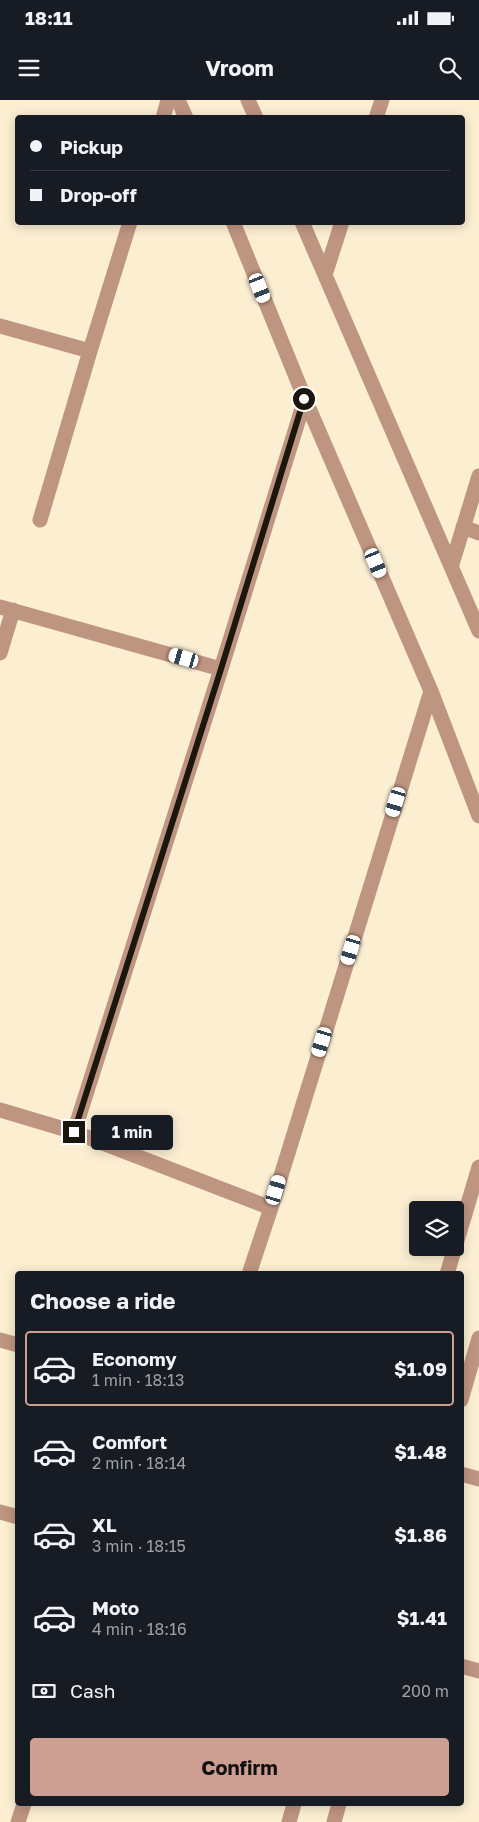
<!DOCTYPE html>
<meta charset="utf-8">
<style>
body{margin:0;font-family:"Golos Text",sans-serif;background:#242831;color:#f1f3f6;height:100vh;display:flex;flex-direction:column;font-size:19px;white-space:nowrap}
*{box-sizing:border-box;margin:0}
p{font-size:16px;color:#9ea1a6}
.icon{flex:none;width:28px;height:28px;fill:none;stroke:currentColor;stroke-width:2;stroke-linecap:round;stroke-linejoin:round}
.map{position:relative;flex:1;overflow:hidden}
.details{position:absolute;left:15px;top:1171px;width:449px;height:535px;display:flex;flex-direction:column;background:#171b24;border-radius:5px;box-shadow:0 2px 12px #0003}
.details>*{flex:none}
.top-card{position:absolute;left:15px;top:15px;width:450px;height:110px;border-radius:5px;box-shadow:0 2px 12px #0003;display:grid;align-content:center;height:110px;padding:0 15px;background:#171b24}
.fabs{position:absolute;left:409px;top:1101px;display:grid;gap:10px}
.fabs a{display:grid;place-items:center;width:55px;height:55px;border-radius:5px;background:#171b24;box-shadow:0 2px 12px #0003;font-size:25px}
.end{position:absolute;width:22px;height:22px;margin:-11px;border:6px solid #1b170c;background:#fff;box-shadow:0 0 0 2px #fff}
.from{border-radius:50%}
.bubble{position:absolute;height:35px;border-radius:5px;background:#171b24;box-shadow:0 2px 12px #0003;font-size:16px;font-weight:700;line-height:35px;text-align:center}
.car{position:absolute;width:15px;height:30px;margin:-15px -8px;border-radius:6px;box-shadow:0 0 4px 1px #0007;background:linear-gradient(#fff 24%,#345 0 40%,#fff 0 76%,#345 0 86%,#fff 0)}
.top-card b{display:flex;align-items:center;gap:18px;height:48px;font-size:19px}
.top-card b+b{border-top:1px solid #363941}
.top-card i{width:12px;height:12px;background:#f1f3f6}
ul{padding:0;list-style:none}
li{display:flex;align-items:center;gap:15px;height:75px;margin:0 10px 8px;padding:0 5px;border:2px solid transparent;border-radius:5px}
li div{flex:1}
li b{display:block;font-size:19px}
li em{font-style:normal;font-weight:700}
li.current{border-color:#cd9f92}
li>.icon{width:45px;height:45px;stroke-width:1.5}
h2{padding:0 15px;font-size:22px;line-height:60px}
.pay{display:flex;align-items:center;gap:12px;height:55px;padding:0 15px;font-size:19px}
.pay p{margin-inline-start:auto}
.cta{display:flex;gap:10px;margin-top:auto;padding:10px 15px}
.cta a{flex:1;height:58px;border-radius:5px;background:#cd9f92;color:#111;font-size:20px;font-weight:700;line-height:58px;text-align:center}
.status{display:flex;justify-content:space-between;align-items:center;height:35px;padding:0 25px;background:#171b24;direction:ltr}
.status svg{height:14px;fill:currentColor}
header{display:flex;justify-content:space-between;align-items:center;height:65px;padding:0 15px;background:#171b24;font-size:22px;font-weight:700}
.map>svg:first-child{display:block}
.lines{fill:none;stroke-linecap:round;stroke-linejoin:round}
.street{stroke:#be9581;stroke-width:15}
.route{stroke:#1b170c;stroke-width:6}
</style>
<div class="status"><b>18:11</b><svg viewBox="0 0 49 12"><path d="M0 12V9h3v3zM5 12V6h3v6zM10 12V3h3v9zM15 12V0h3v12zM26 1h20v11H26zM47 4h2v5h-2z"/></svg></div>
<header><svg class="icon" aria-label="menu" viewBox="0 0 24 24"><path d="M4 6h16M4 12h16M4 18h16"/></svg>Vroom<svg class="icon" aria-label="search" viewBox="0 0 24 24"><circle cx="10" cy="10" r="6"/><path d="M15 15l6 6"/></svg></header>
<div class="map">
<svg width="479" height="1722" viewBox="0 0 479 1722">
<rect width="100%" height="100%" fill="#fbeed1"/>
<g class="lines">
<path class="street" d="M178 0 186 18
M248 0 256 18
M163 18 168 0
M376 18 382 0
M233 122 305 299 431 591 479 716
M302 122 479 531
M325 175 342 122
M0 226 90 251
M40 420 90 251 130 122
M463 427 479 433
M452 464 479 376
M0 507 221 569
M0 553 13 510
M0 1010 74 1032 271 1108
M74 1032 221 569 305 299
M249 1174 271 1108 431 591
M447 1174 479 1067
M0 1240 18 1245
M461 1300 479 1238
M461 1374 479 1379
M0 1412 18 1417
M461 1566 479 1571
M18 1722 24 1704
M289 1722 294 1704
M334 1722 339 1704"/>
</g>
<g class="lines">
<path class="route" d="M74 1032 221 569 304 299"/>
</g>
</svg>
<div class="fabs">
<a><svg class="icon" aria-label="layers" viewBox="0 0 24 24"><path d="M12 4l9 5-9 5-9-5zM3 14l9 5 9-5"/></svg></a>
</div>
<i class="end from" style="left:304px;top:299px"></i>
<i class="end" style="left:74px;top:1032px"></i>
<div class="bubble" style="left:91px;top:1015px;width:82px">1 min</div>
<i class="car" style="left:260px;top:188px;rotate:158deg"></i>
<i class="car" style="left:376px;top:463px;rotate:157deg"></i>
<i class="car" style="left:184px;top:558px;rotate:286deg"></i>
<i class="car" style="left:396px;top:702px;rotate:197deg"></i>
<i class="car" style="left:351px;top:850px;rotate:197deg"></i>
<i class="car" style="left:322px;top:942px;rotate:197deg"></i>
<i class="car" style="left:276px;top:1090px;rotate:17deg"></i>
<div class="top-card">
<b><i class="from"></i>Pickup</b>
<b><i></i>Drop-off</b>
</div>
<section class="details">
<h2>Choose a ride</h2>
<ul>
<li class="current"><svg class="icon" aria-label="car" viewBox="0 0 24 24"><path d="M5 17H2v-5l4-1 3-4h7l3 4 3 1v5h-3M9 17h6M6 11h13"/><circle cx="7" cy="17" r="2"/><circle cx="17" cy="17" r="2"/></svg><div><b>Economy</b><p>1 min · 18:13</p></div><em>$1.09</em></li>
<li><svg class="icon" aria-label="car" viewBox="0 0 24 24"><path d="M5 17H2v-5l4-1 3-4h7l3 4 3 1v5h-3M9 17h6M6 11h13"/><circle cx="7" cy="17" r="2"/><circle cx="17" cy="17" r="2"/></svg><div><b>Comfort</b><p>2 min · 18:14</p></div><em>$1.48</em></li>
<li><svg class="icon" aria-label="car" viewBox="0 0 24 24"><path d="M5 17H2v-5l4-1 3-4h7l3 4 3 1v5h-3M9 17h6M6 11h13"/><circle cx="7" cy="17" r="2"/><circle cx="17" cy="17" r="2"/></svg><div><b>XL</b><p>3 min · 18:15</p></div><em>$1.86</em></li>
<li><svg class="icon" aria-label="car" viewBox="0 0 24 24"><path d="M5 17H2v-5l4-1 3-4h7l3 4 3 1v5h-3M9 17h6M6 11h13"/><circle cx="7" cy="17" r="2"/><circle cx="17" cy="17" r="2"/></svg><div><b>Moto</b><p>4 min · 18:16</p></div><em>$1.41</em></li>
</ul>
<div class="pay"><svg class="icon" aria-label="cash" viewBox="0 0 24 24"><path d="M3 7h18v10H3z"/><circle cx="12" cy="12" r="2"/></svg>Cash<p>200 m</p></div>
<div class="cta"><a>Confirm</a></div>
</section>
</div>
